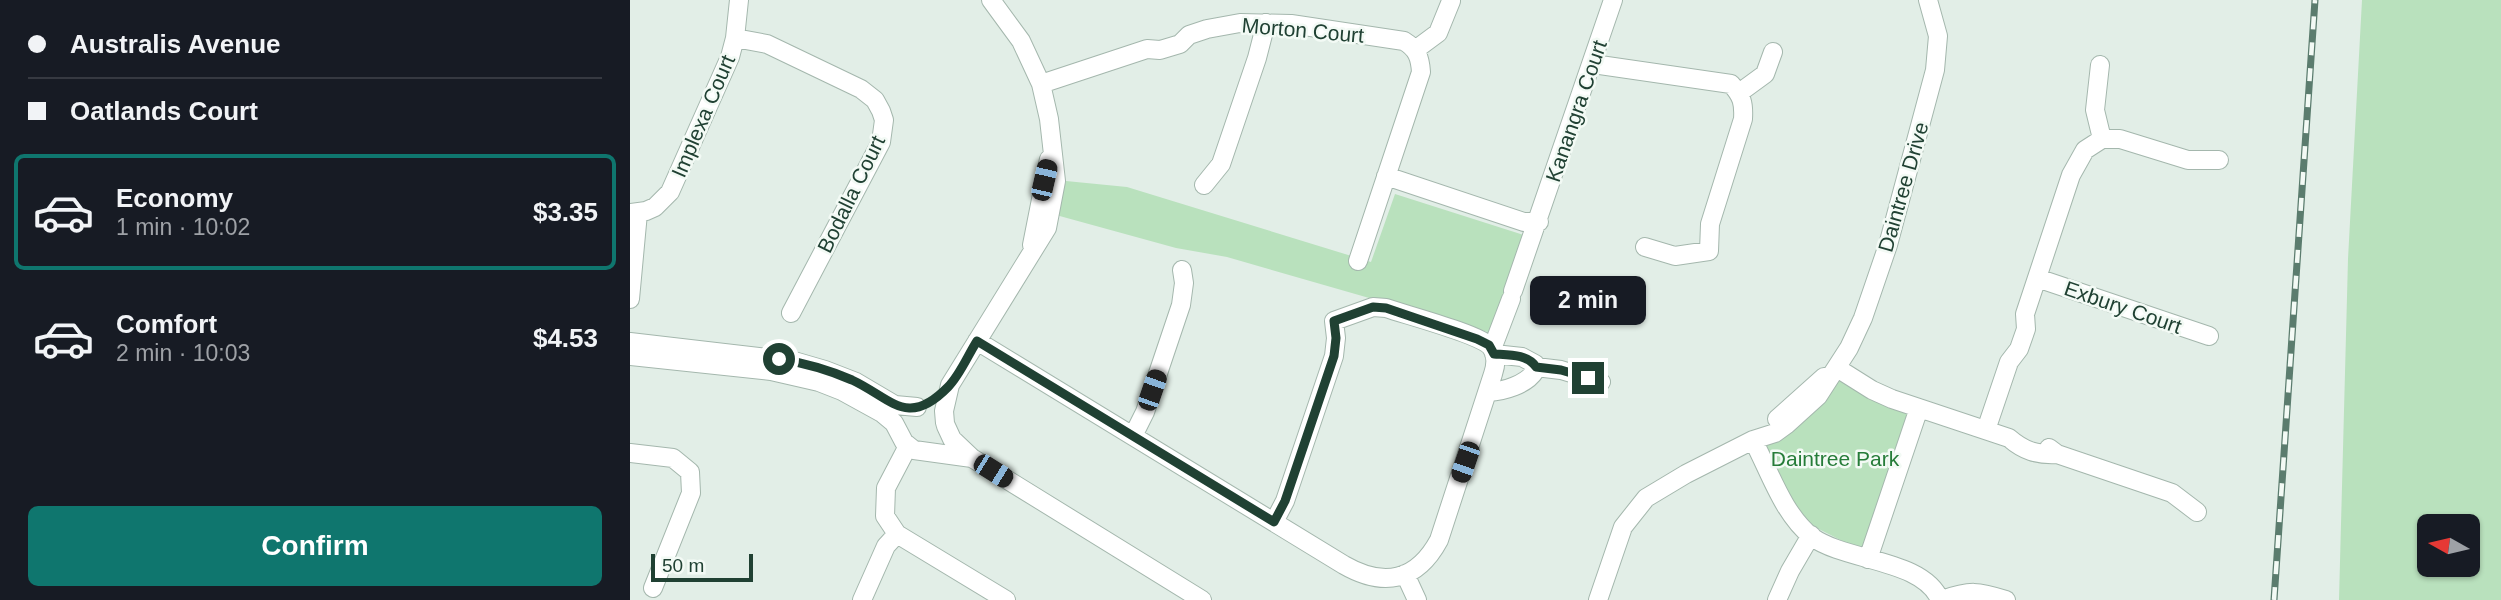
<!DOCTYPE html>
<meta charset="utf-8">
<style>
body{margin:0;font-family:Helvetica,sans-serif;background:#20242c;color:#f1f3f6;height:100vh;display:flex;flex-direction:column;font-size:26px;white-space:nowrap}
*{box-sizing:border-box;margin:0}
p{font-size:23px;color:#9ea1a6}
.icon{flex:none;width:38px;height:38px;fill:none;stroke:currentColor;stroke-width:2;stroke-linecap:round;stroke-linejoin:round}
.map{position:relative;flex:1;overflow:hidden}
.drawer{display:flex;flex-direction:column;background:#171b24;width:630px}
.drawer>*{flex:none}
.guide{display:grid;align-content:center;height:154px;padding:0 28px;background:#171b24}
.needle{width:46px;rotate:278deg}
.tools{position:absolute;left:1787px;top:514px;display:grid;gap:14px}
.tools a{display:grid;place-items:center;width:63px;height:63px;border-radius:10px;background:#171b24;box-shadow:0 2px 5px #0004;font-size:35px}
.scale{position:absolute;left:21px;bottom:18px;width:102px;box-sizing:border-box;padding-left:7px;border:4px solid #204133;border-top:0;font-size:19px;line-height:24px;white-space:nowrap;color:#204133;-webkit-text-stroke:5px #f3faf5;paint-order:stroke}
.end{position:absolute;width:32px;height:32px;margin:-16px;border:9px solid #204133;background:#fff;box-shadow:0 0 0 4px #fff}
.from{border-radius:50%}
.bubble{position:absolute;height:49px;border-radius:10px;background:#171b24;box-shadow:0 2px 5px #0004;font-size:23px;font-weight:700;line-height:49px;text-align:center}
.car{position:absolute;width:21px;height:42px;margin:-21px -10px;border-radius:9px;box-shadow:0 0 5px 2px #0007;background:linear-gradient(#222 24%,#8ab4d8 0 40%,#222 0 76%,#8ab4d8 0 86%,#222 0)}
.guide b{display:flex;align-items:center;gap:24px;height:66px;font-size:26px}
.guide b+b{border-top:2px solid #363941}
.guide i{width:18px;height:18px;background:#f1f3f6}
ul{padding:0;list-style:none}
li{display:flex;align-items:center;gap:21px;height:116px;margin:0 14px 10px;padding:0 14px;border:4px solid transparent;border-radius:10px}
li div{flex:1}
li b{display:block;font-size:26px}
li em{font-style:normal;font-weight:700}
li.active{border-color:#0f766e}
li>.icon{width:63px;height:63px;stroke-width:1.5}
.button{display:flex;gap:14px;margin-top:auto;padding:14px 28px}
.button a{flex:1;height:80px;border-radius:10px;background:#0f766e;color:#fff;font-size:28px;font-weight:700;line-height:80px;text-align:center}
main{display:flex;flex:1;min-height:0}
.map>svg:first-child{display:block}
.green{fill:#b9e1bd;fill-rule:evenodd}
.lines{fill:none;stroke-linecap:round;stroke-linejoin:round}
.minor-casing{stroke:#a4b7ad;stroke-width:20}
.minor{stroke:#fff;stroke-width:18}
.rail-casing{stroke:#5b7c6e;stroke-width:7}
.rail{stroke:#f3faf5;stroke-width:4.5;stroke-dasharray:13;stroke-linecap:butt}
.route{stroke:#204133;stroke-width:9}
.labels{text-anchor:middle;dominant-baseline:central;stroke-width:5;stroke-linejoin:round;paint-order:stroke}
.street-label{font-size:21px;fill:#204133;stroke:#f3faf5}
.park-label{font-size:21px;fill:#267c39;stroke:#f3faf5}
</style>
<main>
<section class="drawer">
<div class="guide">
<b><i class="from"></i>Australis Avenue</b>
<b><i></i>Oatlands Court</b>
</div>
<ul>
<li class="active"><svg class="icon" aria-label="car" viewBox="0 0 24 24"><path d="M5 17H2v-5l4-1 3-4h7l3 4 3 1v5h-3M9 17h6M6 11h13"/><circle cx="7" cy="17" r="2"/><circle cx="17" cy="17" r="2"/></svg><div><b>Economy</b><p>1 min · 10:02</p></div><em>$3.35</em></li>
<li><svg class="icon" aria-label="car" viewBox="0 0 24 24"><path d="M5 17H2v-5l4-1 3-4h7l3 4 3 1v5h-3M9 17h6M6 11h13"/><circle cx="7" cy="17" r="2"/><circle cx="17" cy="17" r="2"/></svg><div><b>Comfort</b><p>2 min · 10:03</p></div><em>$4.53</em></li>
</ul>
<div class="button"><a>Confirm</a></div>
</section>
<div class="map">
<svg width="1871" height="600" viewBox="0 0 1871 600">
<rect width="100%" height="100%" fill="#e2eee7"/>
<path class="green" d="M1732 0H1871V600H1709L1718 259ZM1799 527H1838V565H1799Z
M436 181 497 187 741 262 765 194 897 236 861 333 597 257 546 248 426 215Z
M1210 375 1280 412 1236 553 1171 520 1134 444Z"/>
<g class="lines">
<defs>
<path id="minor" d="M105 38 137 44 231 89 245 100 251 111 254 120 251 142 161 313
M785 50 808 33 821 1
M963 64 1101 84C1112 96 1114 103 1113 119L1080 224 1079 251 1045 256 1015 247
M1470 65 1465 110 1472 139
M411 84 517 49 530 50 550 44 559 35 577 29 610 23 661 24 774 41C787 49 790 57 791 72L728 261
M1109 93 1135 74 1143 52
M756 176 894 222H909
M574 185 591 164 627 58 636 23
M0 213 16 211 25 207 40 192 100 57 105 38 109 0
M402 245 419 159
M1407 278 1579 336
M883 291 983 0
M0 299 8 213
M347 341 714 565C754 588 787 581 809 540L863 374C866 365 867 355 861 347 850 334 776 315 756 308L743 307 704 321 706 338 704 356 655 501 644 522
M0 342 164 361 195 370 226 382 265 405 287 407
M862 349 881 299
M0 356 141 371 189 382 212 391 252 413 264 423 274 442 284 450 342 458
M906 367 931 370 971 382
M1207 368 1242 390 1262 399 1379 438C1394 451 1407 455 1427 454
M858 392C874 391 896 385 905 371V364L892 357 864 354
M1147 419 1194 377
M315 423 314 411 320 385 417 228 426 181 419 119 411 84 391 41 361 0
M316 426 322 439 342 458 572 600
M1356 430 1379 362 1389 349 1396 329 1395 314 1441 175 1455 150 1472 139H1490L1558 160H1589
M503 436 515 412 551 305 554 283 552 270
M1123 440C1140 472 1153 514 1182 537 1217 562 1293 559 1310 600
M278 446 256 488 255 516 267 534 376 600
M1419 448 1427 454 1542 493 1567 512
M0 453 43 458 60 472 61 493 23 588
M1238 559 1289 408
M775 574 787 600
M232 600 256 546 267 534
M968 600 993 527 1016 498 1056 474 1123 440 1145 433 1156 425 1188 396 1219 348 1233 318 1258 245 1305 70 1308 36 1298 0
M1147 600 1160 571 1181 535
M1312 600C1340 590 1348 591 1376 600"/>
</defs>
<use href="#minor" class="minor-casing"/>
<use href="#minor" class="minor"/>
<defs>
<path id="rail" d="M1644 600 1685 0"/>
</defs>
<use href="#rail" class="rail-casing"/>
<use href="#rail" class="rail"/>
</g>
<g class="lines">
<path class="route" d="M149 359C175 363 199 370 222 380 261 398 277 429 318 387 330 375 338 355 347 341L644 522 655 501 704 356 706 338 704 321 743 307 756 308 847 339 859 345 864 354C878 355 898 354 906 367L931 370 958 378"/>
</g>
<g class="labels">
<g class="street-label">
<text transform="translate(673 30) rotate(5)">Morton Court</text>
<text transform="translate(946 111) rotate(-71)">Kanangra Court</text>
<text transform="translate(73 116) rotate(-67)">Implexa Court</text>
<text transform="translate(1273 187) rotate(-74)">Daintree Drive</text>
<text transform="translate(221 194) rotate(-64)">Bodalla Court</text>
<text transform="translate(1493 307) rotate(19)">Exbury Court</text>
</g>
<g class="park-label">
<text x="1205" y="458">Daintree Park</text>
</g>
</g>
</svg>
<div class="tools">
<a><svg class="needle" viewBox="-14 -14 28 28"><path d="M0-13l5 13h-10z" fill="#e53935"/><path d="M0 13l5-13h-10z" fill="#9ea1a6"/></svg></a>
</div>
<div class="scale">50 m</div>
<i class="end from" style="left:149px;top:359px"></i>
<i class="end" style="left:958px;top:378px"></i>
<div class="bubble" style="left:900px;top:276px;width:116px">2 min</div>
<i class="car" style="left:414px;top:180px;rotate:13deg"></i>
<i class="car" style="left:522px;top:390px;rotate:19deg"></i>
<i class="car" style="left:835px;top:462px;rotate:199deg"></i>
<i class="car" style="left:363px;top:471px;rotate:122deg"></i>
</div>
</main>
